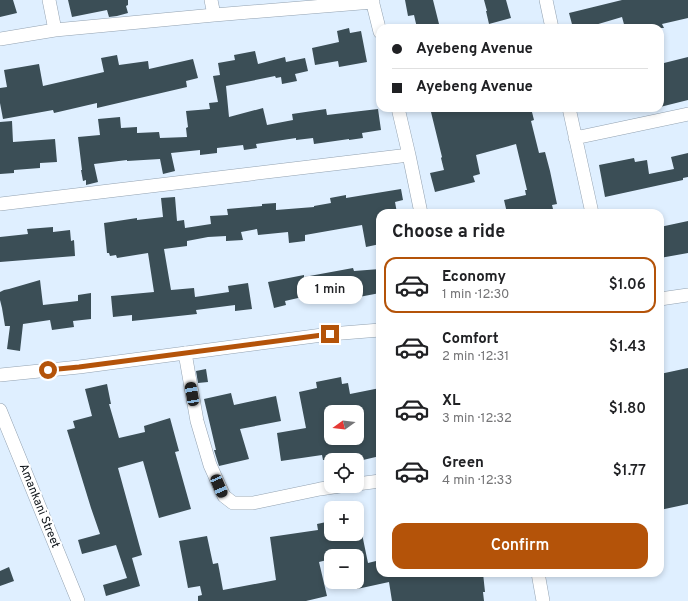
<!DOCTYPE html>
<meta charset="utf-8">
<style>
body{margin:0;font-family:Overpass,sans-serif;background:#f2f2f2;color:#202124;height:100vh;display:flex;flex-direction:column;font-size:15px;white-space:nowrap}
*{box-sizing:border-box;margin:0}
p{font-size:13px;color:#757577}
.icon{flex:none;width:22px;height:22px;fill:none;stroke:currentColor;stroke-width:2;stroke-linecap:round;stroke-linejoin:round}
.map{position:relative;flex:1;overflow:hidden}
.panel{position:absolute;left:376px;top:209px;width:288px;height:368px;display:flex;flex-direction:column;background:#fff;border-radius:12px;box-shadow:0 2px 6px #0003}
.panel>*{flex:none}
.banner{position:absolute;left:376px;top:24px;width:288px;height:88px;border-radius:12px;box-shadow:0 2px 6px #0003;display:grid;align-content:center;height:88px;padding:0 16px;background:#fff}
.needle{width:26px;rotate:255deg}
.tools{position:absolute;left:324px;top:405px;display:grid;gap:8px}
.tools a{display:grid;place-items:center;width:40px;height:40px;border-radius:8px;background:#fff;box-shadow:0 2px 6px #0003;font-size:20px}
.end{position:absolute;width:18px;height:18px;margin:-9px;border:5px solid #b45309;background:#fff;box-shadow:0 0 0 2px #fff}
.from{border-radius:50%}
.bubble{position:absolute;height:28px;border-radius:12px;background:#fff;box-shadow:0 2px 6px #0003;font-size:13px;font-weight:600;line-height:28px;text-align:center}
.car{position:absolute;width:12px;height:24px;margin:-12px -6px;border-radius:5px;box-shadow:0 0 3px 1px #0007;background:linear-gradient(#222 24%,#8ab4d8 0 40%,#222 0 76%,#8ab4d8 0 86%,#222 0)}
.banner b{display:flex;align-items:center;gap:14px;height:38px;font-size:15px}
.banner b+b{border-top:1px solid #e0e0e0}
.banner i{width:10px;height:10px;background:#202124}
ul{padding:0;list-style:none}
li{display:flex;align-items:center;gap:12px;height:56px;margin:0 8px 6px;padding:0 8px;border:2px solid transparent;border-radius:12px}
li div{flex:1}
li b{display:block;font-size:15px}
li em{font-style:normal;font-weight:600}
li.active{border-color:#b45309}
li>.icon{width:36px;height:36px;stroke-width:1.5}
h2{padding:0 16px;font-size:18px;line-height:48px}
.button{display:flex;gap:8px;margin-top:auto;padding:8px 16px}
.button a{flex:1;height:46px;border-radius:12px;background:#b45309;color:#fff;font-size:16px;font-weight:600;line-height:46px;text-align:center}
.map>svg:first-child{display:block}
.building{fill:#3b4e56;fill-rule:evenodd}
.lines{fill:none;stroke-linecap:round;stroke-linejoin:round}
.street-casing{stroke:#93a2b1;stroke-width:14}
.street{stroke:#fff;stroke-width:13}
.route{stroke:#b45309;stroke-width:5}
.labels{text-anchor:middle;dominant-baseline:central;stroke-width:4;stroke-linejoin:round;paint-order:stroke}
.street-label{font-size:12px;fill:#0e1419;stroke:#fff}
</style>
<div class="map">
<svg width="688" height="601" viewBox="0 0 688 601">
<rect width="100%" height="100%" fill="#dfefff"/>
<path class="building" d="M0 0H13L17 13 0 17Z
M68 0H128V5L126 6 128 13 117 16 109 17 107 10 72 17Z
M405 0H433L440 28H417L414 15 408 16Z
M484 0H506L511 18 489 24 486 11H487Z
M622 0H688V18L662 24 664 28H625L622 17 595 25V28H573L569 13Z
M349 28 350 33 361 31 367 62 339 67 338 61 315 65 312 48 339 42 337 31Z
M255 51 258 64 285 57 286 62 305 58 308 71 295 74 297 81 282 84 281 77 276 78 275 76 226 86 229 117 263 108 267 125 293 120 292 114 326 109 327 115 378 109 381 130 362 133 363 138 349 140V139L314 144 313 138 296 140V138L256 144 257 148 244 150 243 145 217 148V153L200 155V150L171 153 175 171 163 174 160 159 127 161V160L94 164 98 182 86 185V180L83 181 81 170H82L78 137 100 135 98 119 120 117 121 128 137 127V133L159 132 160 138 187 137 186 128 188 127 186 111 210 109 209 103 218 102 213 76 220 75 218 63 235 60 234 55Z
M117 55 119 65 148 61 149 69 193 59 198 78 186 81 187 87 97 108V103L54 113 53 110 3 119 0 103V88L7 87 4 70 39 64 43 86 104 72 101 58Z
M688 57V100L660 107V64Z
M430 108H531L534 120 531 121 539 153 545 152 550 171 557 204 552 205 554 213H507L504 200 526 195 525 190H527L516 144 476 155 480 174 473 176 475 182 435 192 430 173 444 170 441 158 442 157Z
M12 121 13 142 55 139 57 162 40 163V168L14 170V173L0 174V122Z
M688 153V177L683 178V180L605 197 599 165 634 158 635 162 647 160 649 174 674 169 671 157Z
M401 189 403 200 395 202 397 213H380V244L366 247 362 225 305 235V241L289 243 288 232 258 235 257 229 241 232 243 240 226 241V236L208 237 187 241V246L164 249 171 290 194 288 195 297 229 292 228 286 248 283 252 309 235 311V305L196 310 197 314 132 321V315L113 317 111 296 154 292 148 253 117 258 116 255 110 256 109 253H107L104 223 137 218V220L163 217 161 198 175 197 177 221 184 220 185 228 211 224 210 216 228 215 227 209 262 206V204L276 203V210L314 207V206L331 203 330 198 346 195V198Z
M688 221V253L660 258V227Z
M53 227V232L70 230 71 241 74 240 75 256 0 262V237L28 234 27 229Z
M353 268 354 271 380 269V293L343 300 342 293 325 296 324 292 285 301 286 305 274 308 268 282 304 275V277Z
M40 280 43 305 78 301V295L91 293V319L73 321 74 327 52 330 50 320 23 324 20 351 7 349 10 326H5L2 308 0 300V292L4 290 9 289Z
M688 368V504L660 510V374Z
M206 369 208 382 198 383 196 371Z
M341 377 342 384 348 383 350 394 380 388V456L363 460H323L322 455 281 461 277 433 306 428 299 392 317 388 316 382ZM331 412H357V438H331Z
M107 384 111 404H109L119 438 145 432 144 426 170 418 179 451 175 452 191 509 159 518 143 461 118 468 142 555 132 558 140 586 106 596 103 585 127 578 116 545 82 554 78 540 100 534 91 508 67 430 75 428 73 421 92 416 85 389Z
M231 393 234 405 276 396 281 421 240 429 249 459 219 466 214 450H216L204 399Z
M331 521V534H362L368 563 376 561 379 573H483L485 592H483L484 601H392L389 582 357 589V556H331V559L319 562 327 596 306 601H198V596L202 595 200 586 188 588 179 541 207 536 213 564 218 563 223 590 276 580 270 537 318 530 317 524Z
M9 567 14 581 0 586V571Z"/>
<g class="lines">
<defs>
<path id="street" d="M49 0 55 30
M211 0 214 15
M372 0 380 32
M546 0 552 28
M0 39 55 30 214 15 373 2
M398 108 409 155 421 213
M569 108 592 213
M575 138 688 114
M0 204 409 155
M660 299 688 295
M185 353 197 421 210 465 224 496 233 503H253L320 489 340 486
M0 375 79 367 330 334 380 330
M0 410 78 601
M357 484 380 481
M538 573 543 601"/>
</defs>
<use href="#street" class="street-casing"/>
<use href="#street" class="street"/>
</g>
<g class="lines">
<path class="route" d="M48 370 79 367 330 334"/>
</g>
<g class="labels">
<g class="street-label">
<text transform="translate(39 506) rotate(68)">Amankani Street</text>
</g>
</g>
</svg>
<div class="tools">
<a><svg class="needle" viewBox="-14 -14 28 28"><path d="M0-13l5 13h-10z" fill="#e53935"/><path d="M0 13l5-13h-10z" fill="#757577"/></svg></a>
<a><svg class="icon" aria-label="locate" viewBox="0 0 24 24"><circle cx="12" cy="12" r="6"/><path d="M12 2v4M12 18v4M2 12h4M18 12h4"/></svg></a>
<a>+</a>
<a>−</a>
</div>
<i class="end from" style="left:48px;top:370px"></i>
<i class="end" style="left:330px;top:334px"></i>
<div class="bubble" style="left:297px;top:276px;width:66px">1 min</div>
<i class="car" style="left:192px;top:394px;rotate:350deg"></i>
<i class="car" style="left:219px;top:486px;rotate:157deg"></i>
<div class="banner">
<b><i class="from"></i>Ayebeng Avenue</b>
<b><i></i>Ayebeng Avenue</b>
</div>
<section class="panel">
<h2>Choose a ride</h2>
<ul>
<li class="active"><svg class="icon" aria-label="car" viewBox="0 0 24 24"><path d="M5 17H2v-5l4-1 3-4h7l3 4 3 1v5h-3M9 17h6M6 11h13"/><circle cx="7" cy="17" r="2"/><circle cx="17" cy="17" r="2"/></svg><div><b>Economy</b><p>1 min · 12:30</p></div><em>$1.06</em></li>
<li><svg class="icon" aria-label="car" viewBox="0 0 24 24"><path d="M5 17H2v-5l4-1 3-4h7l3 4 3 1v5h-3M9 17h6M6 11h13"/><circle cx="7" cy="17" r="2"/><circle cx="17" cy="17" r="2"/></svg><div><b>Comfort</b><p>2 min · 12:31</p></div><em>$1.43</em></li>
<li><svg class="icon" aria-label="car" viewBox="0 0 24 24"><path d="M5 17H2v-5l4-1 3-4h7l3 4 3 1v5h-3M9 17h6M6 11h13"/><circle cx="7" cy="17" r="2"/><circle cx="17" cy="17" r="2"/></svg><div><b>XL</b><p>3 min · 12:32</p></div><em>$1.80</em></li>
<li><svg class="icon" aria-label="car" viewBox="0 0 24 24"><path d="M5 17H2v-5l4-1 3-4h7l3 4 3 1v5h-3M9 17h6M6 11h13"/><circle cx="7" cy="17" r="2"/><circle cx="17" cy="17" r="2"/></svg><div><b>Green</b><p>4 min · 12:33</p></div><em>$1.77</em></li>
</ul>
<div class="button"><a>Confirm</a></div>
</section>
</div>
